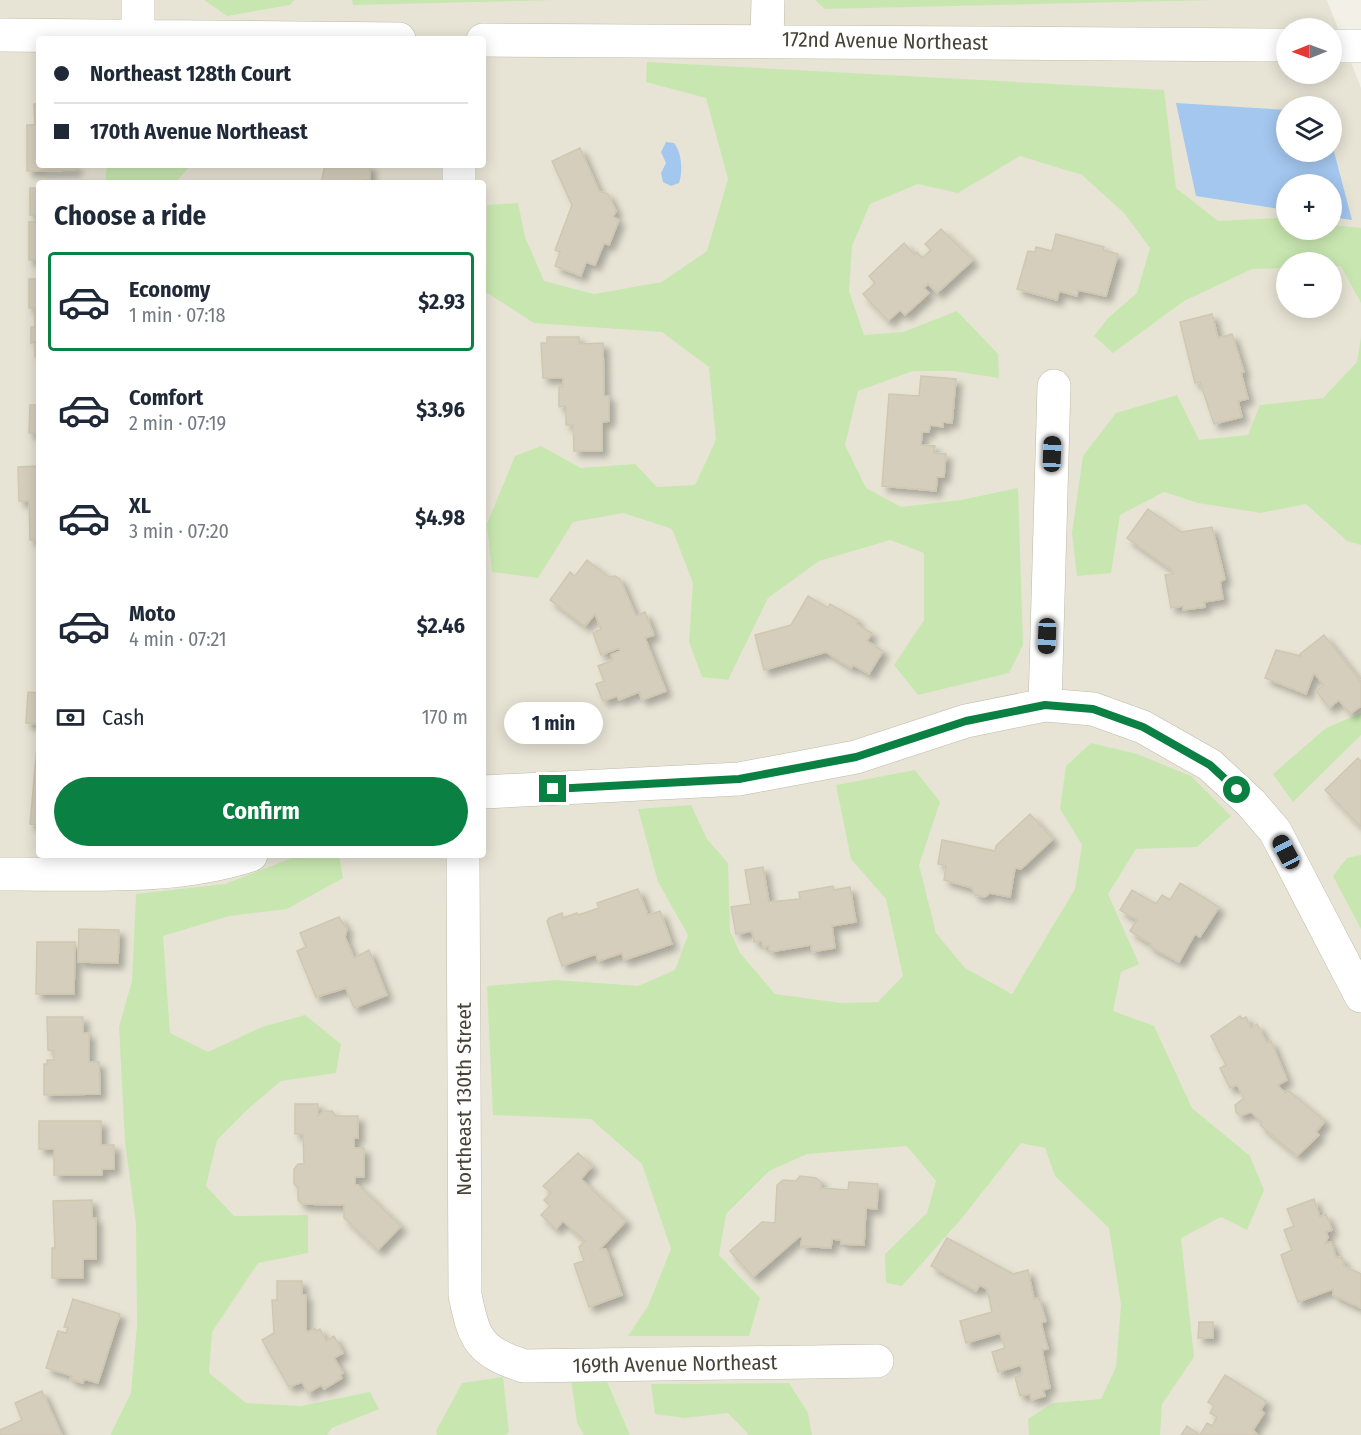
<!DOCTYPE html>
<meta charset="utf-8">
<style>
body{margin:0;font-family:"Fira Sans Condensed",sans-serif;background:#f2f2f3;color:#1f2937;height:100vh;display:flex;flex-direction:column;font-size:22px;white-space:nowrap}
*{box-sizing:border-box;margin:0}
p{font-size:20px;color:#747a83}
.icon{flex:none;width:33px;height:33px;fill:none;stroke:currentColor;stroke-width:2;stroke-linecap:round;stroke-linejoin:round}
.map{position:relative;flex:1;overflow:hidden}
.panel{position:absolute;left:36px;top:180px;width:450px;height:678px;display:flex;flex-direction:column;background:#fff;border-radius:6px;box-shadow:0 3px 15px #0003}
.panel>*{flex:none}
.guide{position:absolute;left:36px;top:36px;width:450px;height:132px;border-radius:6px;box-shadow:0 3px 15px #0003;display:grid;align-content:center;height:132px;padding:0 18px;background:#fff}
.needle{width:39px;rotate:269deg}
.buttons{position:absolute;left:1276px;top:18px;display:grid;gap:12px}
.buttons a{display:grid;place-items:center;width:66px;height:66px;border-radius:50%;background:#fff;box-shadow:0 3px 15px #0003;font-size:30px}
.end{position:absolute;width:27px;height:27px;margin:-14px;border:8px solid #0b8043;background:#fff;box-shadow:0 0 0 3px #fff}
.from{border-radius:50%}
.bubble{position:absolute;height:42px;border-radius:21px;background:#fff;box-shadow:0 3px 15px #0003;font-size:20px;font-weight:700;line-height:42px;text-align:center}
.car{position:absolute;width:18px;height:36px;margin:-18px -9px;border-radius:8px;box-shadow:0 0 4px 2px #0007;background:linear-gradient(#222 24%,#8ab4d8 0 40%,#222 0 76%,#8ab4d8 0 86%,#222 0)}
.guide b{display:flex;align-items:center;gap:21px;height:57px;font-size:22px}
.guide b+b{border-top:2px solid #e0e1e3}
.guide i{width:15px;height:15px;background:#1f2937}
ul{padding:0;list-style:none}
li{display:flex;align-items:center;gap:18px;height:99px;margin:0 12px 9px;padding:0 6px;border:3px solid transparent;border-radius:6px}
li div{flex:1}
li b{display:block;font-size:22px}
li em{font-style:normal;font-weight:700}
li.selected{border-color:#0b8043}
li>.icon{width:54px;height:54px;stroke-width:1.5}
h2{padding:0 18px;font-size:27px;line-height:72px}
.pay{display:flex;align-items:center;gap:15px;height:66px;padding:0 18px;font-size:22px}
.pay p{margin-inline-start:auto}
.primary-button{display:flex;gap:12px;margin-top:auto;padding:12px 18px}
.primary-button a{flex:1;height:69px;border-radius:36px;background:#0b8043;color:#fff;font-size:24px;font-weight:700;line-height:69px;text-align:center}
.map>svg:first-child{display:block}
.residential{fill:#e7e4d5;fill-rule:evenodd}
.green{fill:#c8e7b0}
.water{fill:#a4c7ef}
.building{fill:#d5cebd;stroke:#d0c7b0;stroke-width:1.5;filter:url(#shadow)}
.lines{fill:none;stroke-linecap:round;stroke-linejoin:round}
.minor-casing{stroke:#bfbaaa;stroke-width:34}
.minor{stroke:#fff;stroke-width:33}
.route{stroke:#0b8043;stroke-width:8}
.labels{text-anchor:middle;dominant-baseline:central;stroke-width:5;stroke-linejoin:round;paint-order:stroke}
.street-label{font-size:21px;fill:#464236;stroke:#fff}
</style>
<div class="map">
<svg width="1361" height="1435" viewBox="0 0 1361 1435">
<defs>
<filter id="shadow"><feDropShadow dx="5.5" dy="5.5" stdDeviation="3" flood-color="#0004"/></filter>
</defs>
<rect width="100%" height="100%" fill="#f3f1e7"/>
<path class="residential" d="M0 0H1327L1361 88V1435H0ZM1287 28H1332V74H1287ZM39 39H483V165H39ZM1287 106H1332V152H1287ZM39 183H483V855H39ZM1287 184H1332V230H1287ZM1287 262H1332V308H1287Z"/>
<path class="green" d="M204 0H294L290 5 227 16Z
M352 0H556L353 5Z
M815 0H1216L825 9Z
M647 62 1164 90 1176 188 1218 221 1278 218 1287 219V230H1332V225L1361 228V303L1341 266H1332V262H1287V268L1252 269 1184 301 1113 353 1094 336 1108 318 1137 293 1150 248 1124 213 1082 175 1020 156 958 193 918 184 870 204 852 246 849 291 864 335 903 332 957 311 998 354 999 378 953 371H913L858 391 845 445 866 488 901 507 961 500 1018 488 1023 645 1009 673 918 695 894 665 924 620V553L890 540 819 561 768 598 728 680 702 677 689 642 693 583 672 529 623 513 573 522 538 578 492 572 487 524 515 456 541 446 581 468 635 464 657 487 695 485 716 440 709 367 662 332 534 323 486 292 487 205 518 203 525 237 544 281 594 294 662 282 707 251 728 179 706 98 646 82Z
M107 165H191L175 183H105Z
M1361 337V545L1347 541 1306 504 1261 513 1198 503 1164 492 1120 515 1111 573 1077 576 1072 533 1083 456 1116 413 1177 395 1199 440 1248 435 1260 405 1323 398 1357 362Z
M1361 713V735L1293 802 1273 774 1326 728Z
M1091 743 1137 754 1191 776 1231 816 1197 847 1136 849 1108 894 1139 964 1121 972 1113 1011 1154 1026 1192 1108 1250 1156 1264 1190 1247 1230 1221 1217 1181 1238 1194 1357 1162 1404 1160 1435H1029L1028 1419 1053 1403 1101 1399 1116 1367 1121 1305 1109 1228 1055 1176 1045 1148 1021 1143 962 1218 902 1286 886 1283 885 1254 927 1213 936 1181 907 1146 807 1154 769 1171 726 1214 719 1255 760 1298 749 1336H628L648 1306 671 1249 642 1164 591 1119 493 1115 487 986 557 980 638 986 675 970 688 935 658 882 638 809 691 805 707 839 728 863 730 931 740 953 775 994 841 1003 878 1002 903 976 886 899 851 859 836 785 915 770 940 802 919 865 936 933 965 968 1012 994 1075 889 1082 845 1060 809 1066 766Z
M300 855H339L343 878 287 909 229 916 163 936 170 1033 208 1052 262 1027 305 1015 341 1044 336 1073 281 1081 249 1108 217 1140 206 1186 234 1216 308 1215V1253L258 1263 212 1332 209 1373 246 1403 301 1406 370 1392 379 1409 332 1428 327 1435H110L131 1393 137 1325 136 1224 125 1142 119 1027 132 981 136 894 225 884Z
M1361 855V929L1333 876 1347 858Z
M503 1377 509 1432 505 1435H437L436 1431 462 1383Z
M605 1377 630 1435H584L577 1423 571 1379Z
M789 1383 808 1413 812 1435H749L728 1413 685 1418 655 1414 651 1384Z"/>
<path class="water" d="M1176 103 1287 110V152H1332V144L1352 220 1332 217V184H1287V210L1196 196Z
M666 142 674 143C682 153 683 172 679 183L671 186 663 182 661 173 666 163 661 152Z"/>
<path class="building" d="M34 104H39V165H76V170L27 171V125H35Z
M580 148 599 191 608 194 616 211 613 217 619 220 609 245 604 243 595 265 586 262 581 276 555 266 560 252 555 250 572 205 552 161Z
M325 165H370V180H363V183H321Z
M30 188H39V215H30Z
M29 222H39V260H29Z
M941 229 973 260 937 293 928 284 924 288 929 293 905 315 900 310 888 321 863 294 875 283 869 276 904 243 915 255 917 252 922 258 931 250 925 244Z
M1056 234 1104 247 1103 250 1118 254 1106 296 1078 290 1077 296 1059 291 1057 300 1017 289 1028 251 1035 252 1036 247 1052 251Z
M29 279H39V357H35V342L31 343V327H35V308H29Z
M1212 314 1218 338 1232 334 1244 372 1241 373 1248 399 1238 401 1242 417 1214 424 1200 382 1195 383 1180 322Z
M547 337H579V344L603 343 604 396H609V421L602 422V451H574L573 425H566V406L559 407V387H563V378H543L541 343H547Z
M921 376 956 379 952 423 943 422V427L930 425 929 432H922L921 445 935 446 934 453 946 454 944 477H937L936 491 882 486 889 394 919 396Z
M30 405H39V433H29Z
M39 466V540H30L29 501H19L18 467Z
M1148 509 1181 532 1212 527 1225 579 1220 582 1223 599 1204 602 1205 607 1183 610V606L1171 608 1165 575 1173 574 1172 570 1127 538Z
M587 560 609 577 615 576 620 579 636 616 645 612 654 635 645 638 666 691 642 700 639 692 619 700 617 696 603 701 596 684 604 681 598 666 613 660 611 655 620 651 619 648 601 655 593 633 601 629 595 614 585 626 550 600 570 572 575 576Z
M808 596 828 608 830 604 858 620 856 624 872 633 867 641 883 651 869 674 853 665 851 668 826 652 764 670 755 635 791 625Z
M1324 635 1361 682V706L1350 714 1339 700 1329 708 1316 691 1324 685 1314 673 1306 694 1265 678 1276 650 1301 656 1300 654Z
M39 683V724L26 723 28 692 38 693Z
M37 747H39V825L30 824Z
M1358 758 1361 761V827L1325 790Z
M1030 814 1053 839 1021 869 1015 868 1010 897 990 893 985 897 975 895 972 888 944 880 946 866 938 864 942 840 995 851 996 846Z
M763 867 769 902 800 899 799 892 833 886 834 890 850 887 856 922 832 926 835 948 812 952 811 945 770 952 769 946 763 947 762 941 754 942 752 931 736 934 731 907 751 904 745 870Z
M1180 883 1219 907 1200 937 1195 934 1179 962 1149 946 1151 944 1130 931 1137 920 1120 910 1132 890 1156 904 1162 895 1170 900Z
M638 889 648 915 660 911 672 944 624 960 622 953 598 961 596 954 562 966 547 921 549 918 562 913 563 918 577 913 578 915 599 908 597 903Z
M339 917 347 929 345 937 354 958 369 950 387 995 354 1008 346 988 316 997 297 951 306 947 300 933Z
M79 929 119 930 118 963 78 962Z
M37 942H75L74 994H36Z
M1240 1016 1242 1019 1246 1017 1251 1028 1257 1024 1267 1043 1271 1041 1287 1080 1278 1085 1280 1088 1286 1093 1288 1090 1325 1121 1316 1132 1319 1135 1297 1156 1260 1125 1262 1122 1251 1112 1240 1116 1236 1112 1235 1105 1244 1098 1237 1085 1230 1088 1220 1068 1226 1065 1211 1036Z
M47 1017H83V1033H89V1062H99L100 1094 44 1095V1064H47V1060H54V1051L48 1050Z
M295 1104H318V1116L323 1111H332L336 1116H358V1138H354V1148H364V1177H355V1185H358L401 1226 378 1250 344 1218V1205L302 1204 298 1200V1188L294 1184V1169L298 1164H304L303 1134H295Z
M39 1121H101V1145H114V1169H102V1175H54V1149H39Z
M578 1153 592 1166 581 1179 626 1221 600 1249H606L622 1295 589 1307 574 1264 584 1261 579 1247 585 1241 563 1221 556 1229 541 1215 550 1206 544 1200 551 1193 543 1186Z
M800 1176 816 1178 821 1182V1188L848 1190 849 1182 878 1184 877 1209 866 1208 864 1245 841 1244V1240L832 1239 831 1248 801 1246 802 1237H799L753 1277 730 1251 762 1222 775 1223 777 1185 783 1180 796 1181Z
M1314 1199 1320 1217 1326 1214 1332 1230 1326 1232 1328 1237 1325 1244 1331 1242 1336 1257 1342 1258 1344 1266 1361 1274V1308L1333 1295V1289L1298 1302 1281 1255 1292 1250 1284 1230 1294 1226 1287 1209Z
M92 1200V1218H96V1259H83V1278H52V1248H55L53 1201Z
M947 1238 1013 1274 1028 1270 1034 1299 1039 1298 1046 1321 1041 1323 1048 1349 1042 1350 1050 1388 1043 1390 1045 1396 1031 1400 1030 1394 1020 1396 1015 1377 1023 1374 1021 1365 998 1372 992 1352 1005 1348 1000 1333 966 1343 960 1321 992 1312 987 1289 980 1285 976 1291 931 1266Z
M277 1281H302V1295H306V1330L308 1332 315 1328 316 1331 320 1329 326 1341 334 1336 343 1353 334 1358 343 1373 340 1375 342 1378 324 1389 321 1385 308 1393 302 1382 289 1387 262 1340 274 1333 272 1300H277Z
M73 1299 120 1314 98 1383 84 1379 83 1383 70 1379 72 1376 46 1368 58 1331 66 1333 68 1328 64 1327Z
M1199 1322H1213V1338H1198Z
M1225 1375 1266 1401 1261 1410 1264 1413 1253 1430 1258 1435H1181L1187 1426 1200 1435 1207 1423 1212 1426 1217 1417 1210 1413 1214 1406 1208 1402Z
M42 1391 62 1435H0V1430L22 1420 15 1403Z"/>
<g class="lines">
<defs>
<path id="minor" d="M138 34V0
M0 35 399 39
M483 40 1287 45
M767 40 768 0
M1332 46H1361
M459 165V183
M1045 705 1054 386
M483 792 739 779 856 757 966 721 1045 705 1093 709 1143 727 1210 765 1251 803 1275 831 1361 996
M463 855 465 1295C474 1339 479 1352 524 1366L877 1361
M0 874C83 873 171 881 251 855"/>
</defs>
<use href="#minor" class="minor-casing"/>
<use href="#minor" class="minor"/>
</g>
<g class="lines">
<path class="route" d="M553 789 739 779 856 757 966 721 1045 705 1093 709 1143 727 1210 765 1237 790"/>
</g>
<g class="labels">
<g class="street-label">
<text transform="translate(885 41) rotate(1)">172nd Avenue Northeast</text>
<text transform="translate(464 1099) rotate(-90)">Northeast 130th Street</text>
<text transform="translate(675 1364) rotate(-1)">169th Avenue Northeast</text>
</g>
</g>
</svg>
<div class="buttons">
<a><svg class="needle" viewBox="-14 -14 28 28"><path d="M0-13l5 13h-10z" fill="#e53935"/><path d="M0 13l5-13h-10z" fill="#747a83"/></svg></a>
<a><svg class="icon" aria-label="layers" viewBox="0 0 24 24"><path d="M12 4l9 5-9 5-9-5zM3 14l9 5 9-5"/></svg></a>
<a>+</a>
<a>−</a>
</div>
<i class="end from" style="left:1237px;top:790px"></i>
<i class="end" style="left:553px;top:789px"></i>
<div class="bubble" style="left:504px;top:702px;width:99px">1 min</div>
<i class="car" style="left:1052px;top:454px;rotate:2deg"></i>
<i class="car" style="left:1047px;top:636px;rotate:182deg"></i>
<i class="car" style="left:1286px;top:852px;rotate:332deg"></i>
<div class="guide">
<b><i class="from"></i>Northeast 128th Court</b>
<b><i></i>170th Avenue Northeast</b>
</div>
<section class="panel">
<h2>Choose a ride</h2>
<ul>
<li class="selected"><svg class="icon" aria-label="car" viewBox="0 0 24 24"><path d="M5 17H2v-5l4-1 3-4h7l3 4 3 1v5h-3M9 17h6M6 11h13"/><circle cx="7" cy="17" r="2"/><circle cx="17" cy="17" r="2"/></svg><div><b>Economy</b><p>1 min · 07:18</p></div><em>$2.93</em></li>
<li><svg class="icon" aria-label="car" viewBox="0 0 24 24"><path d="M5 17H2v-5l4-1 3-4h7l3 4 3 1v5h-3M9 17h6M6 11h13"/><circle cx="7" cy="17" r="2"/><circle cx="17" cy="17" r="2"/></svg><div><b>Comfort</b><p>2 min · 07:19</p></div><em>$3.96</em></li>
<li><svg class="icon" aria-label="car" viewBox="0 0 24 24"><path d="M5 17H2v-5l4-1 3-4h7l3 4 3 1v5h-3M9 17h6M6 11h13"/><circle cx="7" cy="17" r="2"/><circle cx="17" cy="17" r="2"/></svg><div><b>XL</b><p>3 min · 07:20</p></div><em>$4.98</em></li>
<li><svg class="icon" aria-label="car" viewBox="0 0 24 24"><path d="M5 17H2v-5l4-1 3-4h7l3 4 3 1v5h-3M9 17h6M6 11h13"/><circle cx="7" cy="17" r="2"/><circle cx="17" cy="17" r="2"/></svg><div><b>Moto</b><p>4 min · 07:21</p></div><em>$2.46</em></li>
</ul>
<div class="pay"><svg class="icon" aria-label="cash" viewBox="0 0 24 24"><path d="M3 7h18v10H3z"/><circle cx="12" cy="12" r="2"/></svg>Cash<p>170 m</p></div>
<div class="primary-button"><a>Confirm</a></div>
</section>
</div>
